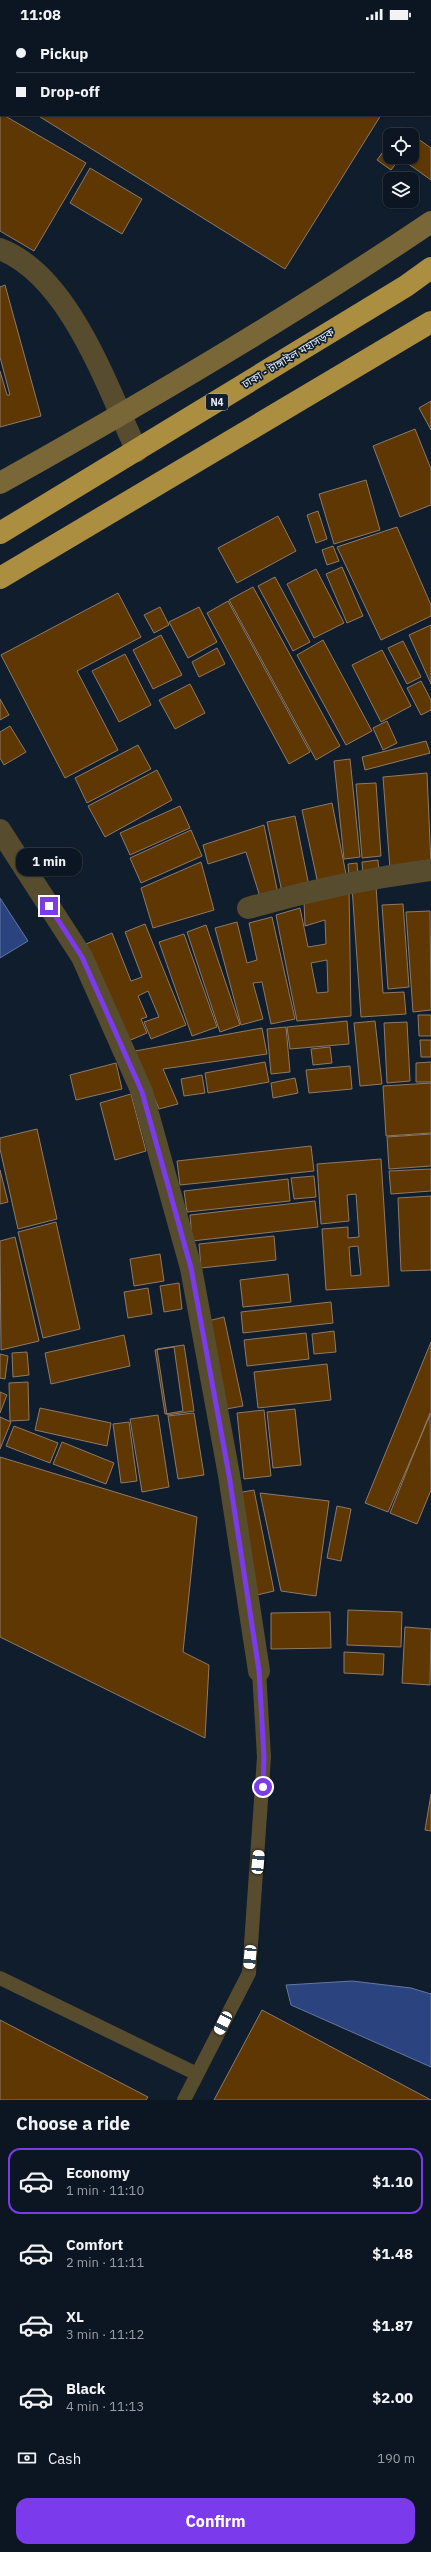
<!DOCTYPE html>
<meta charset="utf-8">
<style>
body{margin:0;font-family:"IBM Plex Sans","Noto Sans Bengali",sans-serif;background:#1a232f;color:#f1f3f6;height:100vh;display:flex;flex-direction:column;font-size:15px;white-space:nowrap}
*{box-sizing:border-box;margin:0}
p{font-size:13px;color:#9a9fa5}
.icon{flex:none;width:22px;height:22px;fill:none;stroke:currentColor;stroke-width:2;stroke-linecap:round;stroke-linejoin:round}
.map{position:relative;height:2072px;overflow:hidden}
.side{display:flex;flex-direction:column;background:#0c1622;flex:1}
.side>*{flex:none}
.top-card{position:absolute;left:0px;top:0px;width:431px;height:88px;box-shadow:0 1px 3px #0004,0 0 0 1px #2c3540;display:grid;align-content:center;height:88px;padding:0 16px;background:#0c1622}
.tools{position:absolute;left:383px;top:100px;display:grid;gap:8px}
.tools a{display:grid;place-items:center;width:36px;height:36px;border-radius:8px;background:#0c1622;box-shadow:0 1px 3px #0004,0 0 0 1px #2c3540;font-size:20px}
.end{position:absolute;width:18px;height:18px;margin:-9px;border:5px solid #7c3aed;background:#fff;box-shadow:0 0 0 2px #fff}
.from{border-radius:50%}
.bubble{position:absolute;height:28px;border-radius:12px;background:#0c1622;box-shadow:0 1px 3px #0004,0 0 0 1px #2c3540;font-size:13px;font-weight:700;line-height:28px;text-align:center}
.car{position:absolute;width:12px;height:24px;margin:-12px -6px;border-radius:5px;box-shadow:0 0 3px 1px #0007;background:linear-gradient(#fff 24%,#345 0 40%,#fff 0 76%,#345 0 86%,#fff 0)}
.top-card b{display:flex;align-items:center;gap:14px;height:38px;font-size:15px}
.top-card b+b{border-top:1px solid #2c3540}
.top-card i{width:10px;height:10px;background:#f1f3f6}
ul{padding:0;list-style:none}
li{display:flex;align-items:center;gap:12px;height:66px;margin:0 8px 6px;padding:0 8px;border:2px solid transparent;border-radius:12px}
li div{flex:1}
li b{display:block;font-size:15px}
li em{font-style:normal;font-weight:700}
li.current{border-color:#7c3aed}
li>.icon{width:36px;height:36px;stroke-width:1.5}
h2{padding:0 16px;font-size:18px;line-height:48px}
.pay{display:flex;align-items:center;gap:10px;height:44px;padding:0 16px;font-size:15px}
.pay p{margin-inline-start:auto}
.primary-button{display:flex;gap:8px;margin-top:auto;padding:8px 16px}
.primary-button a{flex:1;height:46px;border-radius:12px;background:#7c3aed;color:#fff;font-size:16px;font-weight:700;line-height:46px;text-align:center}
.status{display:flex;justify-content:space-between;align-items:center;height:28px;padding:0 20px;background:#0c1622;direction:ltr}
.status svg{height:11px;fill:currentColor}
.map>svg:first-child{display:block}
.water{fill:#2b447f;stroke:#6277a4}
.building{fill:#5f3702;stroke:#8d7a67;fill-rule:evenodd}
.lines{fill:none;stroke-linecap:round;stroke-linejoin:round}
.lane{stroke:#584c2f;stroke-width:14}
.street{stroke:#584c2f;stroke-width:22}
.secondary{stroke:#7a6737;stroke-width:22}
.highway{stroke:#ac8e40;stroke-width:22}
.route{stroke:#7c3aed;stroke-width:5}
.labels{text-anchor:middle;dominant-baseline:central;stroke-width:3.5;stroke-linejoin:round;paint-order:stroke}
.shield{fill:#101d2d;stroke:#a4afbc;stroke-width:1}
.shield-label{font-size:10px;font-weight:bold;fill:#e4edf9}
.street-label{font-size:11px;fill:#e4edf9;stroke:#101d2d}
</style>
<div class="status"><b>11:08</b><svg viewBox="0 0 49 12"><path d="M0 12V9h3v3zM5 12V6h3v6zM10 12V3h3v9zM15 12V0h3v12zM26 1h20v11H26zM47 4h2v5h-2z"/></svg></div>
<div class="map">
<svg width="431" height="2072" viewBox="0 0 431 2072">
<rect width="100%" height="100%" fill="#101d2d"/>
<path class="water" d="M0 870 28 913 0 930Z
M352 1953 411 1960 431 1966V2039L291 1977 286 1957Z"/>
<path class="building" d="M0 0H425L427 1H1V64Z
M0 85 86 135 34 223 0 203Z
M37 87H381L285 241Z
M401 99 431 120V152L400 130 391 142 377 132 390 114V129H412V107H395Z
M90 140 142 171 122 206 70 175Z
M5 257 41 388 0 399V343L7 367H10L0 329V259Z
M431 373V402L419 380Z
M415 401 431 441V477L400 489 373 418Z
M366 452 380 502 334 516 319 466Z
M318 483 327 511 316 515 307 487Z
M278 488 296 523 237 555 218 520Z
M397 499 431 577V588L381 612 337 519Z
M333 518 339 533 327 537 322 522Z
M342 539 363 588 347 595 326 546Z
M316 541 344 595 314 610 287 556Z
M275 549 310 614 293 623 258 558Z
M253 559 340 718 316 732 229 572Z
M118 565 141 609 77 643 118 722 65 750 1 627Z
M228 573 310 724 289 736 207 585Z
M160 579 169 597 154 605 144 587Z
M199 579 217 614 188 630 169 594Z
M431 597V656L409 607Z
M161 607 182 647 153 661 133 622Z
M323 612 372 703 346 717 297 627Z
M403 613 421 649 407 656 388 620Z
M217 620 225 636 199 649 192 634Z
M382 622 411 678 381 694 352 637Z
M125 626 151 677 119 694 92 643Z
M421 653 431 672V682L421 687 407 660Z
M190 656 205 685 175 701 159 672Z
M0 671 9 687 0 692Z
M387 693 397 715 383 722 373 700Z
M10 698 26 724 4 737 0 730V704Z
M426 713 430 725 365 742 362 729Z
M138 717 151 741 87 775 75 750Z
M350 731 360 829 344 831 334 733Z
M157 742 172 772 105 809 88 778Z
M427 745 431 837 390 841 383 749Z
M376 755 381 828 362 830 356 756Z
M332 775 347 851 318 856 302 782Z
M180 778 190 800 130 827 120 805Z
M295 788 309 858 282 864 267 794Z
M264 797 278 866 261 872 246 824 208 836 203 817Z
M191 802 202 828 141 855 130 830Z
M378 832 379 846 363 848 362 834Z
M201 834 214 882 153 900 141 860Z
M357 835 358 850H349L348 836Z
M376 858 383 965 404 964 406 986 361 989 352 859Z
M349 861 351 988 297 993 276 887 300 880 308 919 326 916 325 892 305 898 304 873ZM327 932 328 964 317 965 311 935Z
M403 876 409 959 388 961 382 877Z
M430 883 431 982 413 984 406 884Z
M272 889 295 991 271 996 262 954 253 955 263 991 241 997 215 900 237 894 247 935 257 932 249 895Z
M145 896 186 997 151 1011 144 994 159 989 148 963 138 968 147 989 141 991 147 1005 126 1014 86 916 112 905 131 953 142 949 125 904Z
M206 897 240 997 220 1004 187 904Z
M184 906 217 999 192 1008 159 914Z
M418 987H431V1008H419Z
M347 993 349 1016 290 1021 287 999Z
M375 993 382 1056 360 1058 354 995Z
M407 994 410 1053 387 1055 384 995Z
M286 999 290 1044 271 1046 267 1001Z
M262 1000 267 1026 163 1041 178 1076 159 1081 135 1023Z
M420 1012H431V1029H421Z
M330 1019 332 1035 313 1037 311 1021Z
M265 1034 269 1054 208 1065 205 1045Z
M431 1034V1054H416V1035Z
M116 1035 122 1061 76 1072 70 1047Z
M350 1038 352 1061 309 1065 306 1042Z
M202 1047 205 1065 184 1068 181 1051Z
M295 1050 298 1065 273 1070 271 1055Z
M431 1055V1105L386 1108 383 1058Z
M131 1066 146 1123 115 1132 100 1075Z
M37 1101 57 1191 18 1201 0 1121V1110Z
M431 1106V1138L389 1141 387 1109Z
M311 1118 314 1143 180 1157 177 1133Z
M381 1131 389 1258 326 1262 322 1201 348 1199V1210L359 1209 356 1166 347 1167 349 1193 321 1196 317 1136ZM358 1218 361 1247 351 1248 349 1219Z
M431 1141V1163L391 1166 389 1143Z
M0 1142 8 1174 0 1176Z
M314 1148 316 1169 294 1171 291 1150Z
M288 1151 290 1173 187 1184 184 1163Z
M431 1168V1242L401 1243 398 1170Z
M315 1173 318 1199 192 1213 190 1187Z
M56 1194 80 1301 43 1310 18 1204Z
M274 1208 276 1232 201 1240 199 1216Z
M15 1209 39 1313 1 1322 0 1213Z
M160 1226 164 1253 134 1258 130 1231Z
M288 1246 291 1274 243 1279 240 1252Z
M179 1255 182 1281 164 1284 160 1258Z
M148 1260 152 1286 128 1290 124 1264Z
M331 1274 333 1295 243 1305 241 1284Z
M224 1289 243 1378 226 1381 208 1293Z
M334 1303 336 1324 314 1326 312 1306Z
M306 1305 309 1331 247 1338 244 1312Z
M124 1307 130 1338 51 1356 45 1325Z
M431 1314V1385L388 1484 365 1475Z
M184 1317 194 1383 167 1387 157 1321Z
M174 1319 183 1383 165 1386 155 1322Z
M27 1324 29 1347 13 1349 12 1325Z
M0 1326 8 1328 5 1351 0 1350Z
M327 1336 331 1372 258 1380 254 1344Z
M28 1354 29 1392 10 1393 9 1355Z
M0 1364 7 1367 0 1385Z
M40 1380 111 1395 107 1418 35 1402Z
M295 1381 301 1437 273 1440 267 1384Z
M264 1382 271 1448 244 1451 237 1385Z
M194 1385 204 1447 178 1451 168 1388Z
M430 1385 431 1462 417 1496 390 1485Z
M158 1387 169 1459 142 1464 130 1391Z
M0 1389 11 1394 0 1421Z
M129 1394 137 1453 121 1455 113 1396Z
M14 1398 58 1415 50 1435 6 1418Z
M62 1414 114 1435 106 1456 53 1436Z
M0 1429 197 1489 183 1624 209 1637 205 1710 0 1609Z
M254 1462 274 1563 257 1567 237 1465Z
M260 1465 329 1473 316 1568 281 1563Z
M337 1478 351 1481 341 1533 327 1530Z
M348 1582 402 1584 401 1619 347 1617Z
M330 1584 331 1620 271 1621V1585Z
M405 1599 431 1601 430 1657 402 1655Z
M344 1624 384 1626 383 1647 344 1645Z
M431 1766V1803L425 1802Z
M262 1982 431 2072H214Z
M0 1992 148 2069 146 2072H0Z"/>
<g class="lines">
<path class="lane" d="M0 1950 197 2046
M184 2072 249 1945 264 1729 259 1643"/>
<path class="street" d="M0 221C70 248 107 359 137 423
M0 802 82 929 142 1064 191 1240 229 1447 259 1643
M248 880C308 863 369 850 431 842"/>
<path class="secondary" d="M0 455C147 373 292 288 431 194"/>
<path class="highway" d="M0 505 406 258 431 240
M0 550 431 294"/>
</g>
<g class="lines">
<path class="route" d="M49 878 82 929 142 1064 191 1240 229 1447 259 1643 264 1729 263 1759"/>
</g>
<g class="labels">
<rect class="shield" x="206" y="366" width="22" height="16" rx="3"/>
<g class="shield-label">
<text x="217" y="374">N4</text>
</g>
<g class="street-label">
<text transform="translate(288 330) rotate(-31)">ঢাকা - টাঙ্গাইল মহাসড়ক</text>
</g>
</g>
</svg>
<div class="tools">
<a><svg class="icon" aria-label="locate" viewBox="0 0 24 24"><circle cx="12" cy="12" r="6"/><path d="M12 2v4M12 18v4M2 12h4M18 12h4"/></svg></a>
<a><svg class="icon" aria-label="layers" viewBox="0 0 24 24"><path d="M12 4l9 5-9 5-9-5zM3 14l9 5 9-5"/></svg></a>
</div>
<i class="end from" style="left:263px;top:1759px"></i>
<i class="end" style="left:49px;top:878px"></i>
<div class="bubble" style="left:16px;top:820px;width:66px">1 min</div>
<i class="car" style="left:258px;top:1834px;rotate:5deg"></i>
<i class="car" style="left:250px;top:1929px;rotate:185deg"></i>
<i class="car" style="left:223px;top:1995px;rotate:207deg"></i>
<div class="top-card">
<b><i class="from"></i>Pickup</b>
<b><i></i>Drop-off</b>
</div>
</div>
<section class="side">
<h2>Choose a ride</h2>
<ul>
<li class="current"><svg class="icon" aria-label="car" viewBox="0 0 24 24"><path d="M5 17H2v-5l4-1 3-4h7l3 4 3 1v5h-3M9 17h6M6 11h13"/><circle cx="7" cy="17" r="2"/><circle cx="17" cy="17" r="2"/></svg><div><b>Economy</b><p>1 min · 11:10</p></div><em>$1.10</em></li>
<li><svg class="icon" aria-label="car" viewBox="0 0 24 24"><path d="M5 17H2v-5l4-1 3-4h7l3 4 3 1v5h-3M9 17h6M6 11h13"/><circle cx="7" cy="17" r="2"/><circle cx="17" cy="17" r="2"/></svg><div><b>Comfort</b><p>2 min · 11:11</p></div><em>$1.48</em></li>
<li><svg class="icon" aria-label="car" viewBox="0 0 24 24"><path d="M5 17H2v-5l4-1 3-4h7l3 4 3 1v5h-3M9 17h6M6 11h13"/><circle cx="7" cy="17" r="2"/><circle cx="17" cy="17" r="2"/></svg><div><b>XL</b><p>3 min · 11:12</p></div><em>$1.87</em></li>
<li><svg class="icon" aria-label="car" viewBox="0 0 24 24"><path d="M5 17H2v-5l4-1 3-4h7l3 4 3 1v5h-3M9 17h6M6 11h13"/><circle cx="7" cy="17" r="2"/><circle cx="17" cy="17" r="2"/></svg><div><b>Black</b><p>4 min · 11:13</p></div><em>$2.00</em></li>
</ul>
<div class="pay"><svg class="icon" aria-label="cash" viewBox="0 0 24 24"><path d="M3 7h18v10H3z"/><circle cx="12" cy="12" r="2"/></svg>Cash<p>190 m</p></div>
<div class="primary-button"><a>Confirm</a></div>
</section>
